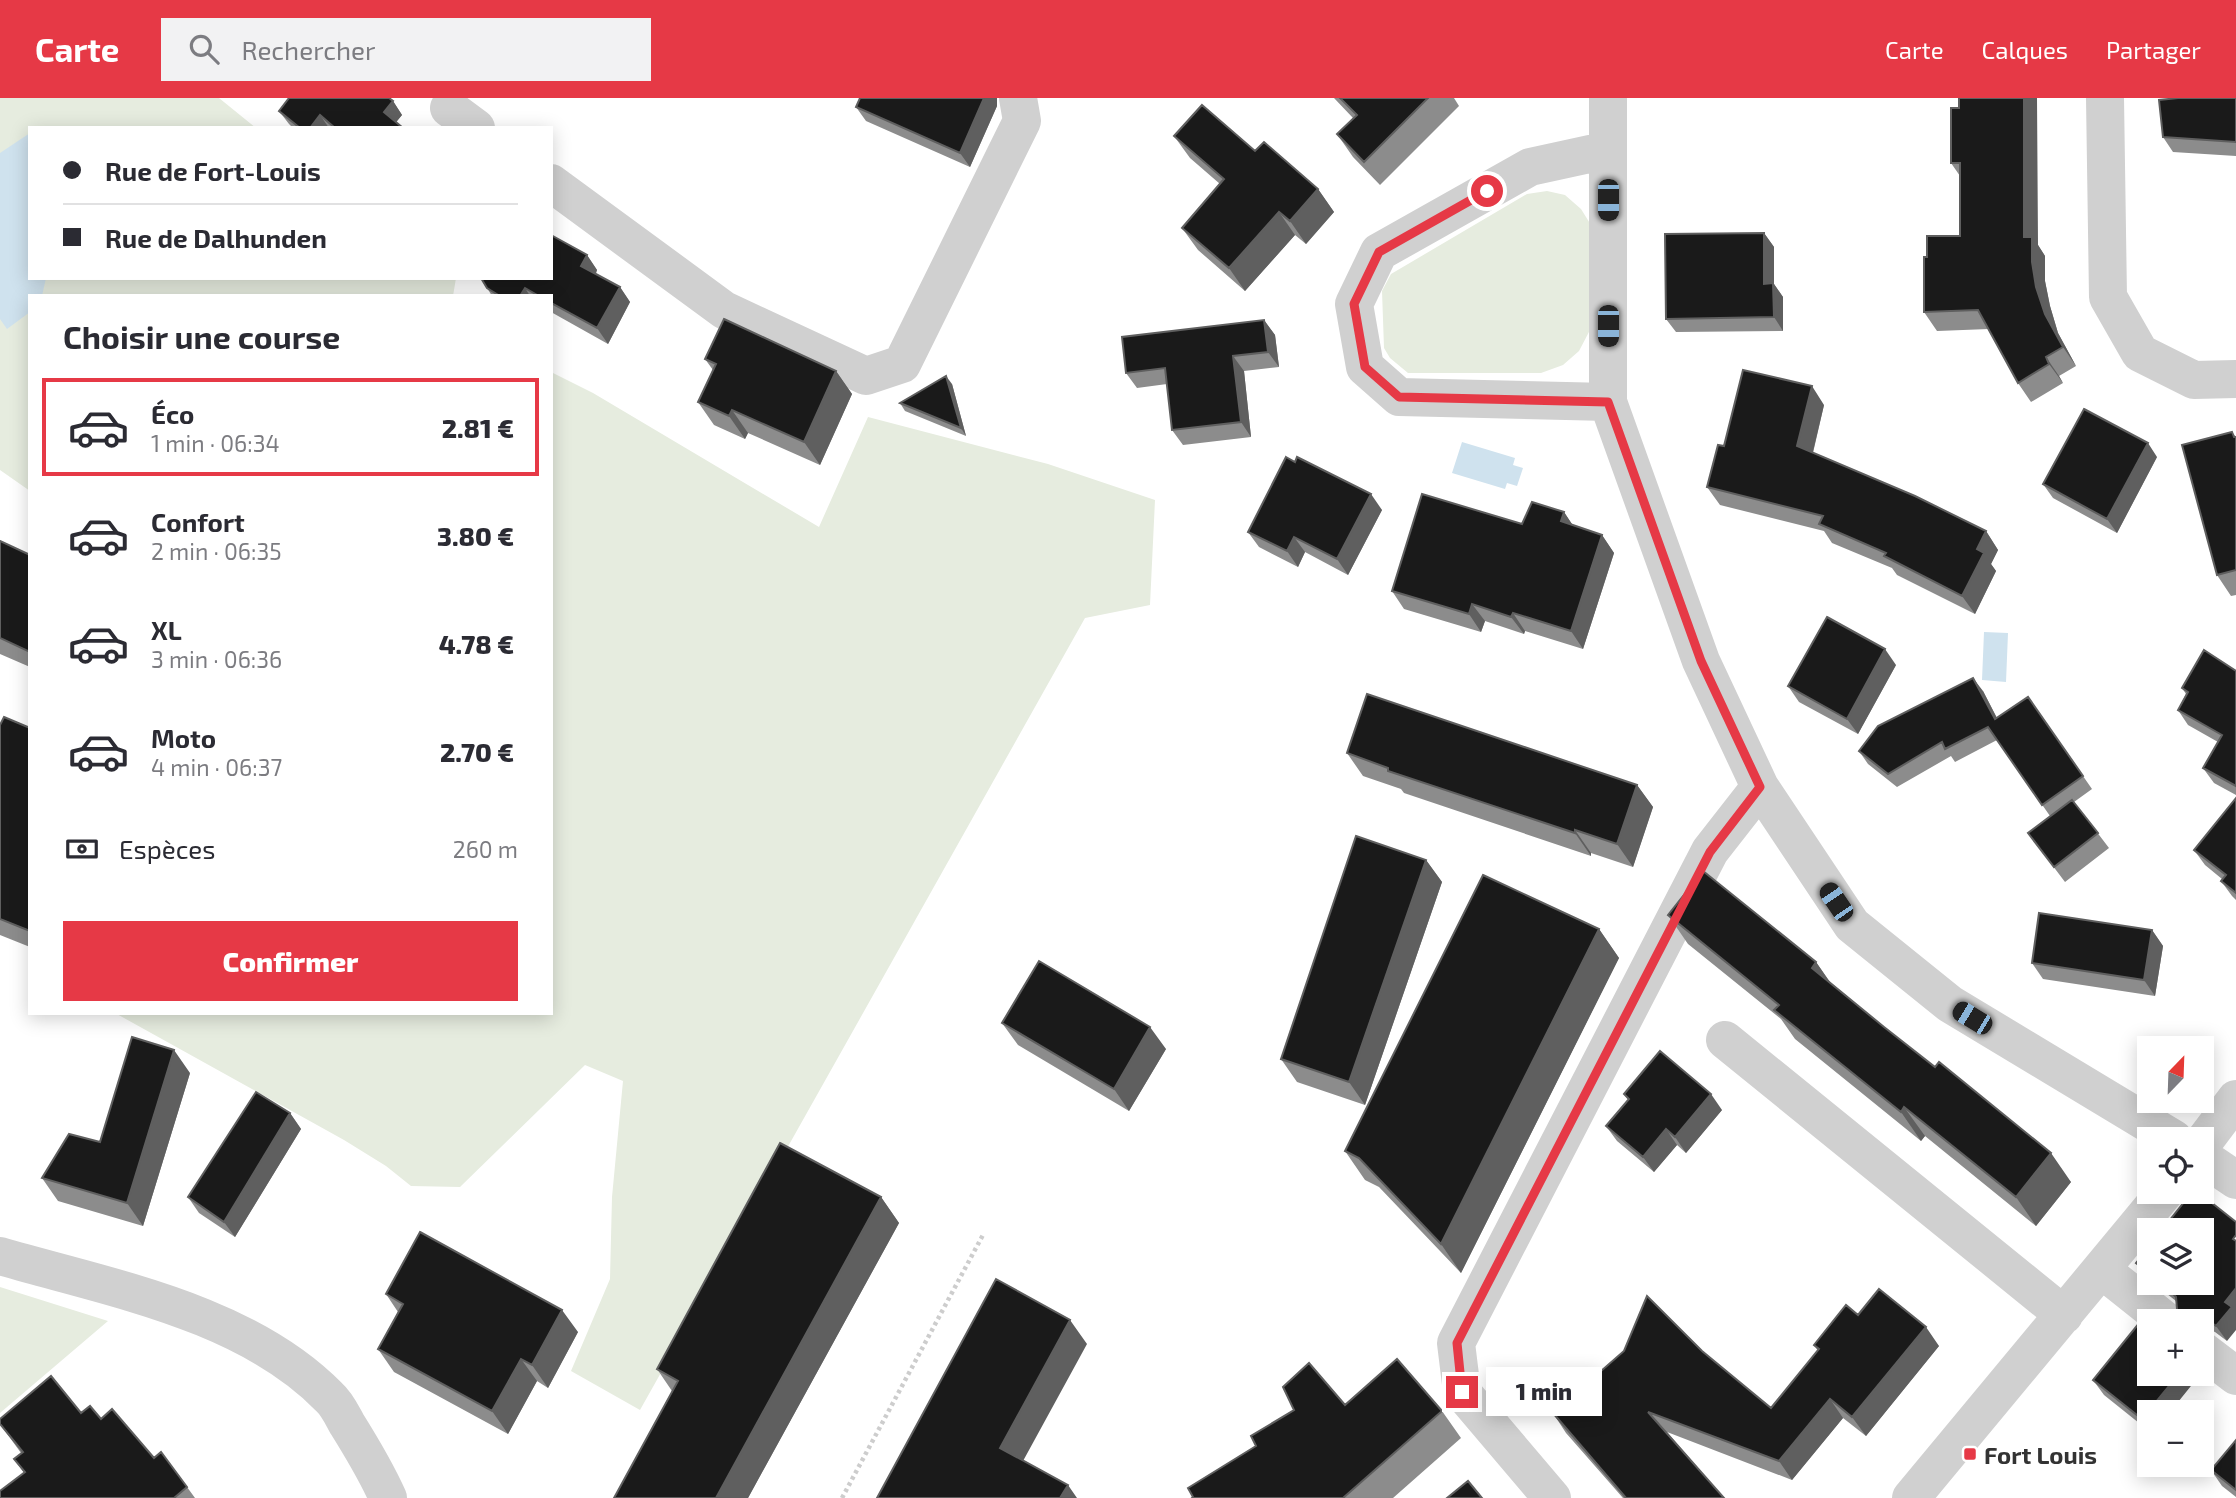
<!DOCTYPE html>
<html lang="fr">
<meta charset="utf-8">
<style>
body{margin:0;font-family:"Exo 2",sans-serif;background:#f2f2f3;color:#2b2b33;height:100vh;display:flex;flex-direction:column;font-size:26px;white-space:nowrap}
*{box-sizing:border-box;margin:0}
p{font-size:23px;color:#7c7c81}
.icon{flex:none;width:38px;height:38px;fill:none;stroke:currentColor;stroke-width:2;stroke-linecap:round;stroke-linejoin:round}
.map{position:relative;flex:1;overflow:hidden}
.drawer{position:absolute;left:28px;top:196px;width:525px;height:721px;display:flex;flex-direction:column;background:#fff;border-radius:0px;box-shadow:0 4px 18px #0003}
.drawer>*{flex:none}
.guide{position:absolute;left:28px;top:28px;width:525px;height:154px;border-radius:0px;box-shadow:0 4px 18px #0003;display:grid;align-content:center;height:154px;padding:0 35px;background:#fff}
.needle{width:46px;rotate:23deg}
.fabs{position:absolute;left:2137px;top:938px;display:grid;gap:14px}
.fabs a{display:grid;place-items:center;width:77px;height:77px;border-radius:0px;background:#fff;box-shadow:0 4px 18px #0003;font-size:35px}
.end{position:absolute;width:32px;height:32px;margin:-16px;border:9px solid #e63946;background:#fff;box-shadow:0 0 0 4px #fff}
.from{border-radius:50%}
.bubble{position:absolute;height:49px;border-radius:0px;background:#fff;box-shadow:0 4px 18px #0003;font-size:23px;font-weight:800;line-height:49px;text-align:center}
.car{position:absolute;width:21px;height:42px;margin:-21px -10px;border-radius:9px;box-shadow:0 0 5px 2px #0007;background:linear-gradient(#222 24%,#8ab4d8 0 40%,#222 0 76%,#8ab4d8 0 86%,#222 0)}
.guide b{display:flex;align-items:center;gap:24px;height:66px;font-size:26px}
.guide b+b{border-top:2px solid #e1e1e2}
.guide i{width:18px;height:18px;background:#2b2b33}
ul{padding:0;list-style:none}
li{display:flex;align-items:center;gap:21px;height:98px;margin:0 14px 10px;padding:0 21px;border:4px solid transparent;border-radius:0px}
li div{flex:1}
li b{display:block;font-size:26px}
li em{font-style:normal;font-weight:800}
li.active{border-color:#e63946}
li>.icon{width:63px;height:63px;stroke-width:1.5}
h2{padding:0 35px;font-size:32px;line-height:84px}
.pay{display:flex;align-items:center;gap:18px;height:77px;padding:0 35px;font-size:26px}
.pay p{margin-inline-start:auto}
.primary-button{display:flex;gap:14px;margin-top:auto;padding:14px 35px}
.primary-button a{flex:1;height:80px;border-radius:0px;background:#e63946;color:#fff;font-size:28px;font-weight:800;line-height:80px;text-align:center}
header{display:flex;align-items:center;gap:42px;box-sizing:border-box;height:98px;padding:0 35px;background:#e63946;color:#fff}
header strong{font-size:33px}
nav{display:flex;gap:38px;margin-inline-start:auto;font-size:24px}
.search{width:490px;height:63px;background:#f2f2f3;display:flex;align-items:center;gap:18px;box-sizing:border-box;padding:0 24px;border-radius:0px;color:#7c7c81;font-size:26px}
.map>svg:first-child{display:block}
.green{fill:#e6ecdf}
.water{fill:#cfe2ee}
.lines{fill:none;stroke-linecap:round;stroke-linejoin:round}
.path{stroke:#cdcdcd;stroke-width:4.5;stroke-dasharray:3.5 3.5;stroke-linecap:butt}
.minor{stroke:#d0d0d0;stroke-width:38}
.wall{fill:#8c8c8c}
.shaded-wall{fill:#5f5f5f}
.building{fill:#1a1a1a;stroke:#5f5f5f;stroke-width:2}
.route{stroke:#e63946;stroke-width:9}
.poi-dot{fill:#e63946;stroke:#fff;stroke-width:2.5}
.labels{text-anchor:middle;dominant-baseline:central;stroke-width:7;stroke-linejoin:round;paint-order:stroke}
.poi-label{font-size:24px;font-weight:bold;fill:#333;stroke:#fff;text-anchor:start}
</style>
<header>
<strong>Carte</strong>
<div class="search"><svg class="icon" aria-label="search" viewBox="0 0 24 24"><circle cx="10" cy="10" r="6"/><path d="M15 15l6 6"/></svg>Rechercher</div>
<nav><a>Carte</a><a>Calques</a><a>Partager</a></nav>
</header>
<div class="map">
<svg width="2236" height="1400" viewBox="0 0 2236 1400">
<rect width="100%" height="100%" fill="#fff"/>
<path class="green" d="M0 0H219L256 30H30V180H456L453 198H30V393L0 372Z
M1547 93 1565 97 1581 111 1591 127 1590 232 1579 253 1563 267 1541 275H1408L1390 260 1384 250 1382 193 1391 176 1527 96Z
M551 274 593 295 819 429 868 319 1048 366 1155 402 1150 507 1085 520 640 1312 571 1273 610 1181 612 1099 623 983 585 967 460 1089 411 1088 386 1068 344 1042 115 915H551Z
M0 1189 108 1223 0 1315Z"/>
<path class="water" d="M30 35V180H46L42 198H30V214L7 231 0 221V55Z
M1462 344 1515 360 1513 367 1523 370 1517 388 1507 385 1505 391 1452 375Z
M1984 534 2008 535 2006 584 1982 582Z"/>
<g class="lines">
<path class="path" d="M842 1400 984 1135"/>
<path class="minor" d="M1608 0V304L1701 563 1760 689 1852 827 1950 906 2174 1041
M2105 0 2108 199 2140 255 2194 282 2236 281
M449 10 476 30
M1608 52 1530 69 1379 154 1354 206 1365 269 1399 299 1608 304
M551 85 724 212 866 278 902 266 1022 23 1018 0
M1725 942 2064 1217
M2202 1046 2236 1001
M2202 1059 2236 1082
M0 1158C110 1190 246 1214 329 1299 337 1306 342 1317 347 1326 362 1350 376 1373 388 1400
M2102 1172 2166 1223
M2202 1252 2236 1278
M1552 1400 1462 1294 1456 1245 1710 753 1760 689
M1911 1400 2165 1094"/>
</g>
<path class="wall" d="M1334 0H1454L1459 8 1380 87 1353 59 1337 36 1353 20Z
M2236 0V58L2173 54 2163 39Z
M393 3 402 17 396 24 403 30H293L289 26 279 13Z
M997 8 970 69 866 23 856 9Z
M1951 10 2045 158V183L2050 208 2058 235 2076 268 2059 278 2063 285 2031 304 2018 285 1989 231 1937 233 1924 214 1927 159 1960 138V78L1951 65Z
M1174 38 1255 53 1318 91 1334 114 1306 146 1295 137 1245 193 1198 152 1182 130 1220 86 1190 60Z
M1764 135 1774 149V186L1783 199V233L1676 234 1666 221Z
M587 157 597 172 596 176 620 189 630 204 608 246 551 214V198H492L481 180Z
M1264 222 1275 237 1279 269 1244 273 1251 339 1183 347 1172 332 1167 286 1137 290 1126 275Z
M705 261 836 273 852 296 820 367 748 335 745 341 714 327 698 304 713 272Z
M952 286 966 338 905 313 900 305Z
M1824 307 1813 355 1986 433 1998 452 1991 466 1996 473 1975 516 1897 477 1892 470 1832 445 1824 433 1720 407 1707 389 1724 348Z
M2232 334 2236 339V497L2231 498 2217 477Z
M2157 359 2117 435 2053 400 2043 386Z
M1295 364 1382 412 1348 477 1305 454 1298 469 1259 449 1248 434Z
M1564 414 1573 428 1602 437 1614 455 1583 551 1525 533 1524 536 1485 523 1481 534 1404 511 1392 493 1522 426Z
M0 443 30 457V569L0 556Z
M1896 567 1858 636 1799 604 1788 588Z
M2236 573V697L2214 685 2203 670 2218 644 2188 627 2178 612 2186 596 2182 590Z
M1983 593 1997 620 2028 599 2092 691 2074 704 2109 750 2065 784 2028 735 2050 718 1997 642 1955 664 1951 658 1897 689 1868 666 1859 653Z
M0 627 30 630V849L0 837Z
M1347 655 1637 687 1653 709 1633 769 1591 755V758L1404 695 1401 691 1363 678Z
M2236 700V802L2232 798 2221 783 2222 781 2205 767 2194 752Z
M1426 762 1442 784 1365 1007 1297 984 1281 961Z
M1668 817 1816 864 1830 884 2071 1084 2036 1128 1925 1038 1921 1043 1795 941 1781 921 1688 846Z
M1599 831 1619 860 1461 1175 1379 1089 1365 1082 1345 1053Z
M2152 832 2163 848 2155 898 2043 881 2032 865Z
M1002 925 1166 951 1129 1013 1018 947Z
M190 975 143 1128 58 1103 42 1080 100 1044Z
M1624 996 1722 1012 1686 1055 1677 1047 1654 1074 1617 1043 1606 1028 1628 1002Z
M290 1015 301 1031 235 1139 199 1115 188 1099Z
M881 1099 899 1125 748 1400H614L672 1293 657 1271Z
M2149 1149V1181L2136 1165Z
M2153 1185H2202L2227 1243 2215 1234 2204 1230 2202 1231V1223H2170L2173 1221 2177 1211 2176 1203Z
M386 1196 578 1234 548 1290 537 1283 508 1336 394 1274 378 1251 398 1214Z
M1858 1217 1939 1248 1866 1338 1843 1320 1792 1382 1667 1334 1724 1400H1623L1566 1335 1553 1315 1702 1253 1771 1310 1818 1253 1814 1247Z
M2199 1278 2149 1314V1333L2104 1297 2093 1282Z
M1345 1307 1442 1313 1461 1340 1393 1400H1192Z
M81 1315 101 1321 154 1360 187 1389 195 1400H0L24 1375 14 1361 21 1355 0 1326Z
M2236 1342V1399L2222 1388 2211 1372Z"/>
<path class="shaded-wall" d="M984 0H997V8L970 69 960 55Z
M2024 0H2037L2038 147 2045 158V183L2050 208 2058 235 2076 268 2063 249 2045 216 2036 189 2024 139Z
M393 3 402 17 393 28 384 14Z
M320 17 329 30H310Z
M1318 91 1334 114 1306 146 1290 123Z
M1279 114 1295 137 1245 193 1229 170Z
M1764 135 1774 149V186L1783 199V233L1774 219 1764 186Z
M587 157 597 172 592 183 581 168Z
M620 189 630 204 608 246 597 230Z
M525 190 530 198H520Z
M1264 222 1275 237 1279 269 1268 254Z
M1233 258 1244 273 1251 339 1241 324Z
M2046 259 2059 278 2063 285 2049 266Z
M836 273 852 296 820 367 804 344Z
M946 278 952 286 966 338 961 330Z
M1812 288 1824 307 1810 366 1797 348Z
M732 312 748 335 745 341 729 318Z
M2148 345 2157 359 2117 435 2107 421Z
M1371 396 1382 412 1348 477 1337 461Z
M1564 414 1576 432 1561 423Z
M1986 433 1998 452 1991 466 1996 473 1975 516 1962 498 1977 451Z
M1602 437 1614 455 1583 551 1571 533Z
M1294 439 1305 454 1298 469 1287 453Z
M1472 506 1485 523 1481 534 1469 516Z
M1513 515 1525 533 1524 536 1511 519Z
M1885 551 1896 567 1858 636 1847 621Z
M1973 580 1983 593 2004 634 1995 621Z
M1637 687 1653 709 1633 769 1617 746Z
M1575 732 1591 755V758L1575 735Z
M1426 762 1442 784 1365 1007 1349 984Z
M1599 831 1619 860 1461 1175 1441 1146Z
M2152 832 2163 848 2155 898 2144 882Z
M1816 864 1836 893 1812 870Z
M1150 929 1166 951 1129 1013 1114 991Z
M174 952 190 975 143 1128 127 1105Z
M1711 996 1722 1012 1686 1055 1675 1039Z
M1904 1009 1925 1038 1921 1043 1901 1014Z
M290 1015 301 1031 235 1139 224 1124Z
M1666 1031 1677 1047 1654 1074 1643 1059Z
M2051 1055 2071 1084 2036 1128 2016 1099Z
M881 1099 899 1125 748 1400H716Z
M2236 1190V1232L2227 1243 2216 1228 2225 1204Z
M562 1212 578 1234 548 1290 532 1267Z
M1070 1222 1087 1246 1017 1374 1000 1350Z
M1926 1229 1939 1248 1866 1338 1852 1319Z
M521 1261 537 1283 508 1336 492 1313Z
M2179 1276H2198L2199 1278 2170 1314H2149V1331L2142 1321Z
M1830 1301 1843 1320 1792 1382 1779 1363Z
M1068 1387 1077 1400H1060Z"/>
<path class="building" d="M289 0H389L393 3 384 14 403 30H335L320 17 310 30H300L279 13Z
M860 0H984L960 55 856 9Z
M1340 0H1428L1364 64 1337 36 1357 17Z
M1959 0H2024V139H2032V164L2036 189 2045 216 2063 249 2046 259 2049 266 2018 285 1978 212 1924 214V159H1927V138H1960V65H1951V10H1959Z
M2178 0H2236V44L2163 39 2159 2Z
M1202 7 1255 53 1264 44 1318 91 1290 123 1279 114 1229 170 1182 130 1224 81 1174 38Z
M1764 135V186L1773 185 1774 219 1666 221 1665 136Z
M551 137 587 157 581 168 620 189 597 230 551 205V198H539L525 190 520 198H500L487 190 481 180H551Z
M724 221 836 273 804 344 732 312 729 318 698 304 716 266 705 261Z
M1264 222 1268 254 1233 258 1241 324 1172 332 1165 270 1126 275 1122 239Z
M1743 272 1812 288 1797 348 1915 398 1986 433 1977 451 1984 455 1962 498 1884 458 1886 455 1819 426 1823 418 1707 389 1718 347 1724 348Z
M946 278 961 330 900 305Z
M2084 311 2148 345 2107 421 2043 386Z
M2232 334 2234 339H2236V472L2217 477 2182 347Z
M1286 359 1295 364 1297 359 1371 396 1337 461 1294 439 1287 453 1248 434Z
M1422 396 1522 426 1532 404 1564 414 1561 423 1602 437 1571 533 1513 515 1511 519 1472 506 1469 516 1392 493Z
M0 443 30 457V554L0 540Z
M1827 519 1885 551 1847 621 1788 588Z
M2204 552 2236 573V688L2203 670 2222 637 2178 612 2188 594 2182 590Z
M1973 580 1995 621 2028 599 2083 678 2042 707 1988 629 1945 651 1942 644 1888 676 1859 653 1878 628Z
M1367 596 1637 687 1617 746 1575 732V735L1388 673V670L1347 655Z
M4 619 30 630V833L0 821V627Z
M2236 700V795L2221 783 2226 777 2194 752Z
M2072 702 2098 735 2054 769 2028 735Z
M1356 738 1426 762 1349 984 1281 961Z
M1703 773 1816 864 1812 870 1884 929 1935 969 1939 964 2051 1055 2016 1099 1904 1009 1901 1014 1774 912 1779 907 1668 817Z
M1483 777 1599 831 1441 1146 1359 1060 1345 1053Z
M2039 815 2152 832 2144 882 2032 865Z
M1039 863 1150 929 1114 991 1002 925Z
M132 939 174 952 127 1105 42 1080 69 1036 100 1044Z
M1660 953 1711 996 1675 1039 1666 1031 1643 1059 1606 1028 1629 1001 1624 996Z
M256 994 290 1015 224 1124 188 1099Z
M780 1045 881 1099 716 1400H614L678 1283 657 1271Z
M2192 1094H2198L2236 1124V1137L2233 1141 2236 1143V1190L2225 1204 2232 1209 2216 1228 2204 1219 2194 1215 2183 1217 2175 1223H2170L2173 1221 2177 1211 2176 1199 2169 1191 2161 1185H2202V1132H2162Z
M420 1134 562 1212 532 1267 521 1261 492 1313 378 1251 403 1206 386 1196Z
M2149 1149V1175L2136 1165Z
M996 1181 1070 1222 1000 1350 1068 1387 1060 1400H877Z
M1879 1191 1926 1229 1852 1319 1830 1301 1779 1363 1648 1314 1724 1400H1626L1553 1315 1624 1253 1647 1198 1702 1253 1771 1310 1819 1251 1814 1247 1846 1207 1858 1217Z
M2140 1224 2149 1228V1276H2179L2142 1321 2093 1282Z
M1397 1261 1442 1313 1343 1400H1192L1193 1399 1188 1390 1256 1348 1251 1338 1294 1312 1283 1289 1309 1265 1345 1307Z
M51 1278 81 1315 90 1308 101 1321 112 1311 154 1360 161 1354 187 1389 174 1400H0V1393L25 1374 14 1361 23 1354 0 1326V1321Z
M2236 1342V1392L2211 1372Z
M1468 1383 1482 1400H1447Z"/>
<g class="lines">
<path class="route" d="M1462 1294 1457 1245 1710 754 1760 689 1701 563 1608 304 1399 299 1365 269 1354 206 1379 154 1487 93"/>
</g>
<rect class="poi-dot" x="1963" y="1349" width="14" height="14" rx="3.5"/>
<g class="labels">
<g class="poi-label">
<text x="1984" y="1356">Fort Louis</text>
</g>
</g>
</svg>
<div class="fabs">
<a><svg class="needle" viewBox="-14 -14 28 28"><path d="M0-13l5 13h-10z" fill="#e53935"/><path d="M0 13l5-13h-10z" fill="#7c7c81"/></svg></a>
<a><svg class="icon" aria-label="locate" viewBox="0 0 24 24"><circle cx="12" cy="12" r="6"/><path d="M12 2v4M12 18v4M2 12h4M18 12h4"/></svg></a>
<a><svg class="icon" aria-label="layers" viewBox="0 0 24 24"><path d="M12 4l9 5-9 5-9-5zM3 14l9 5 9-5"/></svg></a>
<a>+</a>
<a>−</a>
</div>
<i class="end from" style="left:1487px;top:93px"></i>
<i class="end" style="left:1462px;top:1294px"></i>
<div class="bubble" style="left:1486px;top:1269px;width:116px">1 min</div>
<i class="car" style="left:1608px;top:102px;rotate:180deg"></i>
<i class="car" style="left:1608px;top:228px;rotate:180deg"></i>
<i class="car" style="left:1836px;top:804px;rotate:326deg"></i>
<i class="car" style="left:1972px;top:920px;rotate:301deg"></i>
<div class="guide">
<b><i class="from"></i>Rue de Fort-Louis</b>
<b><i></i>Rue de Dalhunden</b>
</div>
<section class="drawer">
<h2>Choisir une course</h2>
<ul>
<li class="active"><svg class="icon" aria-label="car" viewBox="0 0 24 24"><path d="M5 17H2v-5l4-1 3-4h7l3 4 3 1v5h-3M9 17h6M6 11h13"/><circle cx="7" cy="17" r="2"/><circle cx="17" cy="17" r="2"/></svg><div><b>Éco</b><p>1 min · 06:34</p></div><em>2.81 €</em></li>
<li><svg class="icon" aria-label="car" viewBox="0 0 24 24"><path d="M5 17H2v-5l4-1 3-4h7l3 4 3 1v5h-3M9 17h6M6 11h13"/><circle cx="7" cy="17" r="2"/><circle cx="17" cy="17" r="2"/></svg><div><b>Confort</b><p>2 min · 06:35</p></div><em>3.80 €</em></li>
<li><svg class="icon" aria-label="car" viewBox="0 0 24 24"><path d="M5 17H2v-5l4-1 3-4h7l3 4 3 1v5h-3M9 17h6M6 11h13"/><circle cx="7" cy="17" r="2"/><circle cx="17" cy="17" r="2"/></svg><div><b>XL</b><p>3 min · 06:36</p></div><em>4.78 €</em></li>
<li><svg class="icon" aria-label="car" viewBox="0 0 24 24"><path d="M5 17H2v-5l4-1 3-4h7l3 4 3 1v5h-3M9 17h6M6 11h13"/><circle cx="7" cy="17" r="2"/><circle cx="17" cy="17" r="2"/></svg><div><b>Moto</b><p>4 min · 06:37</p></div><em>2.70 €</em></li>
</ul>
<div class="pay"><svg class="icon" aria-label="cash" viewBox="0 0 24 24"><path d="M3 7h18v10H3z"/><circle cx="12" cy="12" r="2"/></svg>Espèces<p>260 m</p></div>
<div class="primary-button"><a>Confirmer</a></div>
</section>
</div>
